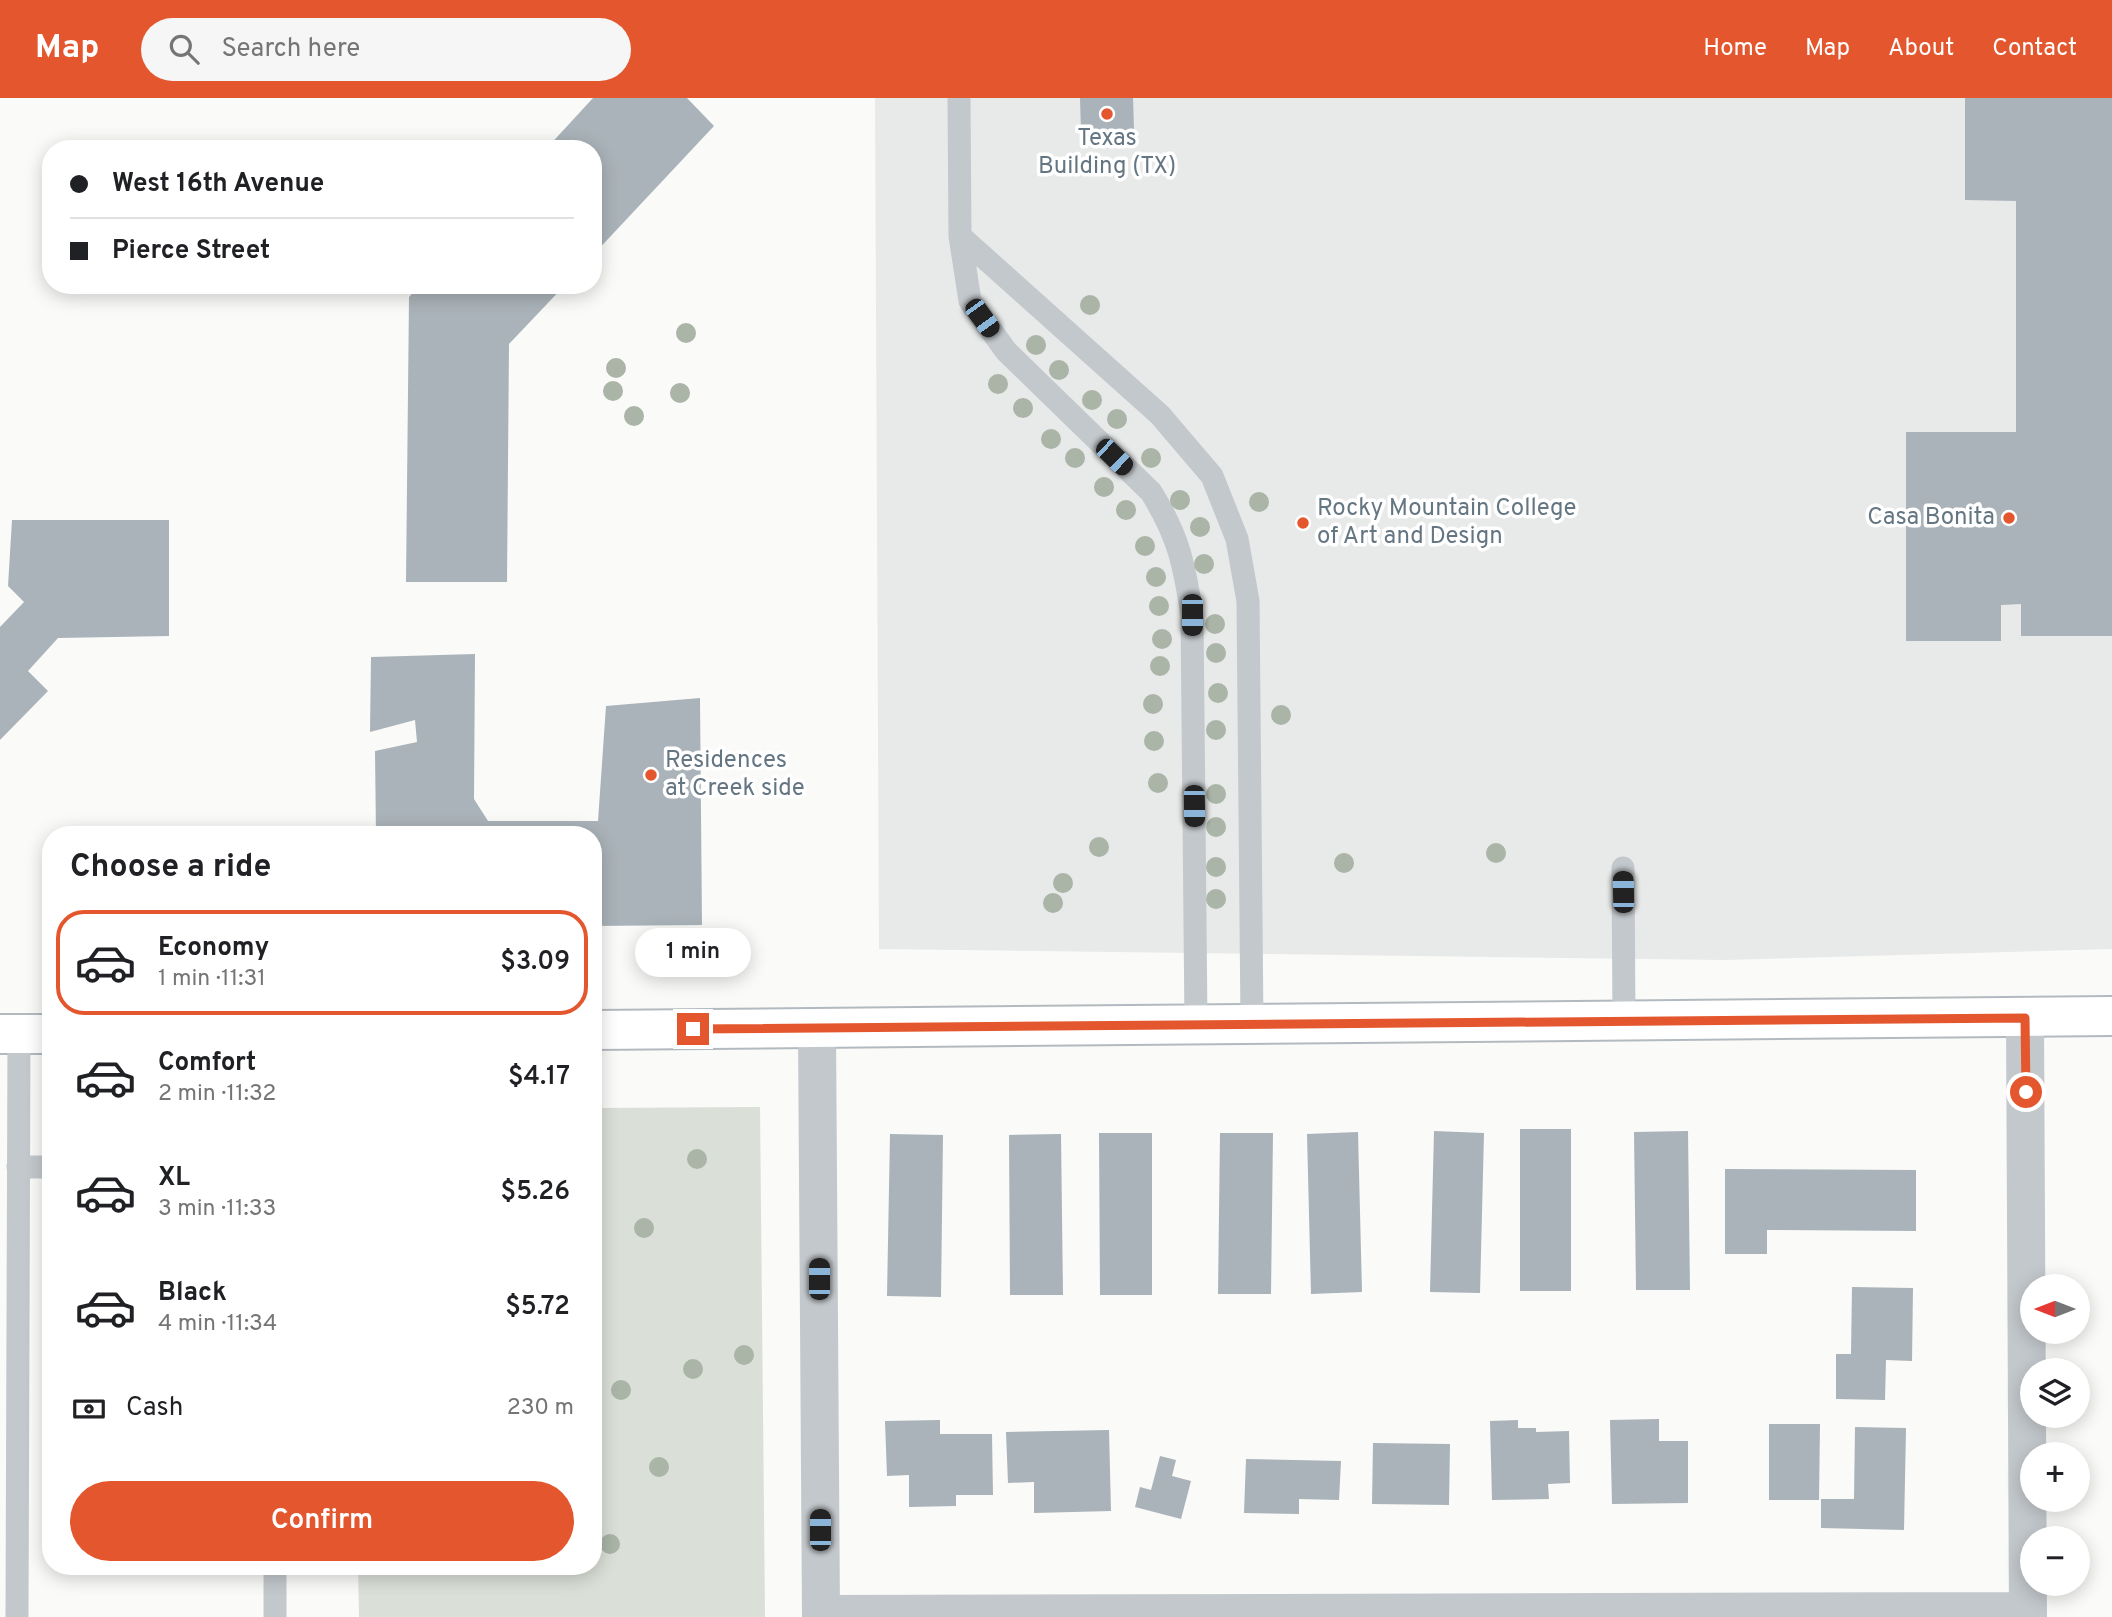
<!DOCTYPE html>
<meta charset="utf-8">
<style>
body{margin:0;font-family:Overpass,sans-serif;background:#f6f6f6;color:#202124;height:100vh;display:flex;flex-direction:column;font-size:26px;white-space:nowrap}
*{box-sizing:border-box;margin:0}
p{font-size:23px;color:#757577}
.icon{flex:none;width:38px;height:38px;fill:none;stroke:currentColor;stroke-width:2;stroke-linecap:round;stroke-linejoin:round}
.map{position:relative;flex:1;overflow:hidden}
.sheet{position:absolute;left:42px;top:728px;width:560px;height:749px;display:flex;flex-direction:column;background:#fff;border-radius:28px;box-shadow:0 4px 18px #0003}
.sheet>*{flex:none}
.top-card{position:absolute;left:42px;top:42px;width:560px;height:154px;border-radius:28px;box-shadow:0 4px 18px #0003;display:grid;align-content:center;height:154px;padding:0 28px;background:#fff}
.needle{width:46px;rotate:270deg}
.controls{position:absolute;left:2020px;top:1176px;display:grid;gap:14px}
.controls a{display:grid;place-items:center;width:70px;height:70px;border-radius:50%;background:#fff;box-shadow:0 4px 18px #0003;font-size:35px}
.end{position:absolute;width:32px;height:32px;margin:-16px;border:9px solid #e4572e;background:#fff;box-shadow:0 0 0 4px #fff}
.from{border-radius:50%}
.bubble{position:absolute;height:49px;border-radius:24px;background:#fff;box-shadow:0 4px 18px #0003;font-size:23px;font-weight:600;line-height:49px;text-align:center}
.car{position:absolute;width:21px;height:42px;margin:-21px -10px;border-radius:9px;box-shadow:0 0 5px 2px #0007;background:linear-gradient(#222 24%,#8ab4d8 0 40%,#222 0 76%,#8ab4d8 0 86%,#222 0)}
.top-card b{display:flex;align-items:center;gap:24px;height:66px;font-size:26px}
.top-card b+b{border-top:2px solid #e0e0e0}
.top-card i{width:18px;height:18px;background:#202124}
ul{padding:0;list-style:none}
li{display:flex;align-items:center;gap:21px;height:105px;margin:0 14px 10px;padding:0 14px;border:4px solid transparent;border-radius:28px}
li div{flex:1}
li b{display:block;font-size:26px}
li em{font-style:normal;font-weight:600}
li.on{border-color:#e4572e}
li>.icon{width:63px;height:63px;stroke-width:1.5}
h2{padding:0 28px;font-size:32px;line-height:84px}
.pay{display:flex;align-items:center;gap:18px;height:77px;padding:0 28px;font-size:26px}
.pay p{margin-inline-start:auto}
.primary-button{display:flex;gap:14px;margin-top:auto;padding:14px 28px}
.primary-button a{flex:1;height:80px;border-radius:42px;background:#e4572e;color:#fff;font-size:28px;font-weight:600;line-height:80px;text-align:center}
header{display:flex;align-items:center;gap:42px;box-sizing:border-box;height:98px;padding:0 35px;background:#e4572e;color:#fff}
header strong{font-size:33px}
nav{display:flex;gap:38px;margin-inline-start:auto;font-size:24px}
.search{width:490px;height:63px;background:#f6f6f6;display:flex;align-items:center;gap:18px;box-sizing:border-box;padding:0 24px;border-radius:38px;color:#757577;font-size:26px}
.map>svg:first-child{display:block}
.built{fill:#e8e9e9}
.green{fill:#dadfd7}
.building{fill:#aab3b9}
.lines{fill:none;stroke-linecap:round;stroke-linejoin:round}
.secondary-casing{stroke:#b3babf;stroke-width:42}
.lane{stroke:#c3c8cc;stroke-width:23}
.street{stroke:#c3c8cc;stroke-width:38}
.secondary{stroke:#fff;stroke-width:38}
.tree{fill:#aab4a7}
.route{stroke:#e4572e;stroke-width:9}
.poi-dot{fill:#e4572e;stroke:#fff;stroke-width:2.5}
.labels{text-anchor:middle;dominant-baseline:central;stroke-width:7;stroke-linejoin:round;paint-order:stroke}
.poi-label{font-size:24px;fill:#657683;stroke:#fff;text-anchor:start}
</style>
<header>
<strong>Map</strong>
<div class="search"><svg class="icon" aria-label="search" viewBox="0 0 24 24"><circle cx="10" cy="10" r="6"/><path d="M15 15l6 6"/></svg>Search here</div>
<nav><a>Home</a><a>Map</a><a>About</a><a>Contact</a></nav>
</header>
<div class="map">
<svg width="2112" height="1519" viewBox="0 0 2112 1519">
<rect width="100%" height="100%" fill="#fafaf8"/>
<path class="built" d="M875 0H2112V851L1725 862 879 851Z"/>
<path class="green" d="M760 1009 765 1519H359L358 1468H593V1010Z"/>
<path class="building" d="M593 0H687L714 28 593 157V51H546Z
M1080 0H1133L1134 32 1081 34Z
M1965 0H2112V538H2021V506L2001 507V543H1906V334H2016V103L1965 102Z
M420 187H565L509 246 507 484H406L409 199Z
M12 422H169V538L58 540 28 573 48 593 0 642V529L24 504 8 488Z
M475 556 474 701 488 723H598L606 608 700 600 702 827 593 828V737H376L375 653 417 644 415 622 370 634 371 559Z
M1520 1031H1571V1193H1520Z
M1434 1033 1484 1035 1480 1195 1430 1194Z
M1688 1033 1690 1192H1636L1634 1034Z
M1358 1034 1362 1194 1311 1196 1307 1036Z
M1099 1035H1152V1197H1100Z
M1220 1035H1273L1271 1196H1218Z
M890 1036 943 1037 941 1199 887 1198Z
M1061 1036 1063 1197H1010L1009 1037Z
M1725 1071 1916 1072V1133L1767 1132V1156H1725Z
M1852 1189 1913 1190 1912 1263 1886 1262 1885 1302 1836 1301V1256H1851Z
M1659 1321V1343H1688V1405L1612 1406 1610 1322Z
M940 1322V1336H992L993 1397H956V1408L909 1409V1377L887 1378 885 1323Z
M1518 1322V1330H1536V1334L1569 1333 1570 1385 1548 1386 1549 1401 1492 1402 1490 1323Z
M1769 1326H1820L1819 1402H1769Z
M1855 1329 1906 1330 1904 1432 1821 1430V1401H1854Z
M1109 1332 1111 1413 1034 1415V1384L1008 1385 1006 1334Z
M1373 1345 1450 1346 1449 1407 1372 1406Z
M1160 1358 1176 1362 1172 1378 1191 1383 1181 1421 1135 1409 1140 1389 1151 1392Z
M1246 1361 1341 1363 1339 1402 1299 1401V1416L1244 1415Z"/>
<g class="lines">
<defs>
<path id="secondary" d="M593 932 2112 918
M0 936H51"/>
</defs>
<use href="#secondary" class="secondary-casing"/>
<path class="lane" d="M959 0 960 138 970 203 1006 253 1151 394C1179 439 1184 466 1192 517L1196 926
M960 138 1160 317 1212 378 1237 441 1248 503 1252 926
M1623 770 1624 923
M18 1069H51
M275 1468V1519
M17 1519 19 936"/>
<path class="street" d="M2025 920 2028 1519
M817 931 821 1519
M821 1516 2028 1513"/>
<use href="#secondary" class="secondary"/>
</g>
<g class="tree">
<circle cx="1090" cy="207" r="10"/>
<circle cx="686" cy="235" r="10"/>
<circle cx="1036" cy="247" r="10"/>
<circle cx="616" cy="270" r="10"/>
<circle cx="1059" cy="272" r="10"/>
<circle cx="998" cy="286" r="10"/>
<circle cx="613" cy="293" r="10"/>
<circle cx="680" cy="295" r="10"/>
<circle cx="1092" cy="302" r="10"/>
<circle cx="1023" cy="310" r="10"/>
<circle cx="634" cy="318" r="10"/>
<circle cx="1117" cy="321" r="10"/>
<circle cx="1051" cy="341" r="10"/>
<circle cx="1075" cy="360" r="10"/>
<circle cx="1151" cy="360" r="10"/>
<circle cx="1104" cy="389" r="10"/>
<circle cx="1180" cy="402" r="10"/>
<circle cx="1259" cy="404" r="10"/>
<circle cx="1126" cy="412" r="10"/>
<circle cx="1200" cy="429" r="10"/>
<circle cx="1145" cy="448" r="10"/>
<circle cx="1204" cy="466" r="10"/>
<circle cx="1156" cy="479" r="10"/>
<circle cx="1159" cy="508" r="10"/>
<circle cx="1215" cy="526" r="10"/>
<circle cx="1162" cy="541" r="10"/>
<circle cx="1216" cy="555" r="10"/>
<circle cx="1160" cy="568" r="10"/>
<circle cx="1218" cy="595" r="10"/>
<circle cx="1153" cy="606" r="10"/>
<circle cx="1281" cy="617" r="10"/>
<circle cx="1216" cy="632" r="10"/>
<circle cx="1154" cy="643" r="10"/>
<circle cx="1158" cy="685" r="10"/>
<circle cx="1216" cy="696" r="10"/>
<circle cx="1216" cy="729" r="10"/>
<circle cx="1099" cy="749" r="10"/>
<circle cx="1496" cy="755" r="10"/>
<circle cx="1344" cy="765" r="10"/>
<circle cx="1216" cy="769" r="10"/>
<circle cx="1063" cy="785" r="10"/>
<circle cx="1216" cy="801" r="10"/>
<circle cx="1053" cy="805" r="10"/>
<circle cx="697" cy="1061" r="10"/>
<circle cx="644" cy="1130" r="10"/>
<circle cx="744" cy="1257" r="10"/>
<circle cx="693" cy="1271" r="10"/>
<circle cx="621" cy="1292" r="10"/>
<circle cx="659" cy="1369" r="10"/>
<circle cx="610" cy="1446" r="10"/>
</g>
<g class="lines">
<path class="route" d="M693 931 2025 920 2026 994"/>
</g>
<g class="poi-dot">
<circle cx="1107" cy="16" r="7"/>
<circle cx="2009" cy="420" r="7"/>
<circle cx="1303" cy="425" r="7"/>
<circle cx="651" cy="677" r="7"/>
</g>
<g class="labels">
<g class="poi-label">
<text x="1107" y="41" text-anchor="middle">Texas<tspan x="1107" dy="28">Building (TX)</tspan></text>
<text x="1317" y="411">Rocky Mountain College<tspan x="1317" dy="28">of Art and Design</tspan></text>
<text x="1995" y="420" text-anchor="end">Casa Bonita</text>
<text x="665" y="663">Residences<tspan x="665" dy="28">at Creek side</tspan></text>
</g>
</g>
</svg>
<div class="controls">
<a><svg class="needle" viewBox="-14 -14 28 28"><path d="M0-13l5 13h-10z" fill="#e53935"/><path d="M0 13l5-13h-10z" fill="#757577"/></svg></a>
<a><svg class="icon" aria-label="layers" viewBox="0 0 24 24"><path d="M12 4l9 5-9 5-9-5zM3 14l9 5 9-5"/></svg></a>
<a>+</a>
<a>−</a>
</div>
<i class="end from" style="left:2026px;top:994px"></i>
<i class="end" style="left:693px;top:931px"></i>
<div class="bubble" style="left:635px;top:830px;width:116px">1 min</div>
<i class="car" style="left:982px;top:220px;rotate:144deg"></i>
<i class="car" style="left:1114px;top:359px;rotate:134deg"></i>
<i class="car" style="left:1192px;top:517px;rotate:180deg"></i>
<i class="car" style="left:1194px;top:708px;rotate:179deg"></i>
<i class="car" style="left:1623px;top:794px;rotate:359deg"></i>
<i class="car" style="left:819px;top:1181px;rotate:0deg"></i>
<i class="car" style="left:820px;top:1432px;rotate:0deg"></i>
<div class="top-card">
<b><i class="from"></i>West 16th Avenue</b>
<b><i></i>Pierce Street</b>
</div>
<section class="sheet">
<h2>Choose a ride</h2>
<ul>
<li class="on"><svg class="icon" aria-label="car" viewBox="0 0 24 24"><path d="M5 17H2v-5l4-1 3-4h7l3 4 3 1v5h-3M9 17h6M6 11h13"/><circle cx="7" cy="17" r="2"/><circle cx="17" cy="17" r="2"/></svg><div><b>Economy</b><p>1 min · 11:31</p></div><em>$3.09</em></li>
<li><svg class="icon" aria-label="car" viewBox="0 0 24 24"><path d="M5 17H2v-5l4-1 3-4h7l3 4 3 1v5h-3M9 17h6M6 11h13"/><circle cx="7" cy="17" r="2"/><circle cx="17" cy="17" r="2"/></svg><div><b>Comfort</b><p>2 min · 11:32</p></div><em>$4.17</em></li>
<li><svg class="icon" aria-label="car" viewBox="0 0 24 24"><path d="M5 17H2v-5l4-1 3-4h7l3 4 3 1v5h-3M9 17h6M6 11h13"/><circle cx="7" cy="17" r="2"/><circle cx="17" cy="17" r="2"/></svg><div><b>XL</b><p>3 min · 11:33</p></div><em>$5.26</em></li>
<li><svg class="icon" aria-label="car" viewBox="0 0 24 24"><path d="M5 17H2v-5l4-1 3-4h7l3 4 3 1v5h-3M9 17h6M6 11h13"/><circle cx="7" cy="17" r="2"/><circle cx="17" cy="17" r="2"/></svg><div><b>Black</b><p>4 min · 11:34</p></div><em>$5.72</em></li>
</ul>
<div class="pay"><svg class="icon" aria-label="cash" viewBox="0 0 24 24"><path d="M3 7h18v10H3z"/><circle cx="12" cy="12" r="2"/></svg>Cash<p>230 m</p></div>
<div class="primary-button"><a>Confirm</a></div>
</section>
</div>
